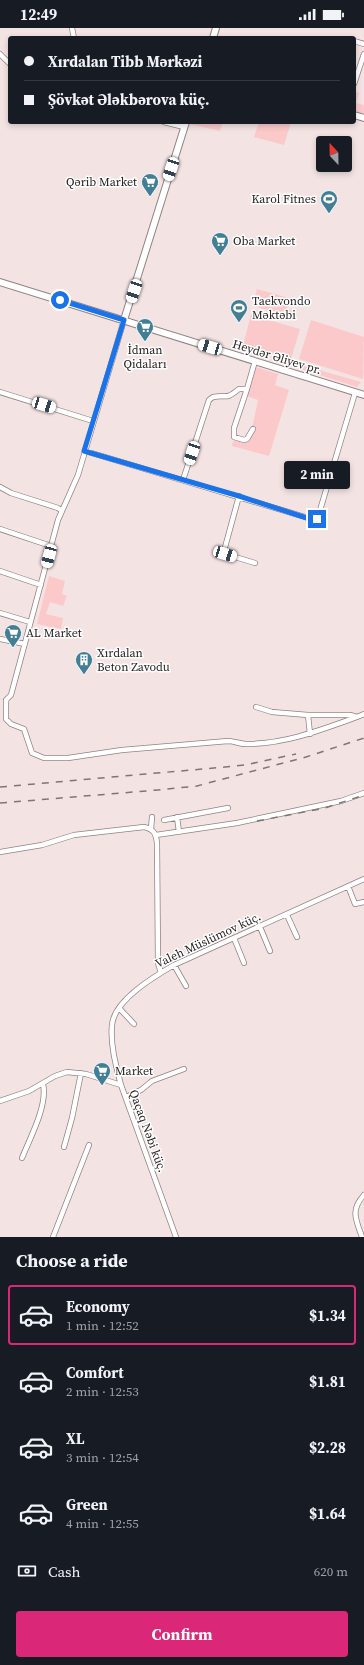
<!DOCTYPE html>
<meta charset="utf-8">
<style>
body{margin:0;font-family:"Source Serif 4",serif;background:#20242c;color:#f1f3f6;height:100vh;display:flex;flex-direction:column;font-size:15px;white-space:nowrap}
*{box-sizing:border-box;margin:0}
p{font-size:13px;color:#9ea1a6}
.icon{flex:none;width:22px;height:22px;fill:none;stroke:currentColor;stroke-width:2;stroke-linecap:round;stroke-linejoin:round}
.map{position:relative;height:1209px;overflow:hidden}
.sheet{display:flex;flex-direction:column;background:#171b24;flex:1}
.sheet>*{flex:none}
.hud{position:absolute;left:8px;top:8px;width:348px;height:88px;border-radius:4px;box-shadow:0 2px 6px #0003;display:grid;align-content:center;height:88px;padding:0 16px;background:#171b24}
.needle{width:26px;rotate:338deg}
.fabs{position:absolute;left:316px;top:108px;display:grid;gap:8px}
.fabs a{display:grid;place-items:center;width:36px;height:36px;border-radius:4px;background:#171b24;box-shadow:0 2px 6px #0003;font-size:20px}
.end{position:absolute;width:18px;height:18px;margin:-9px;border:5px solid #1a73e8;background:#fff;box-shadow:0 0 0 2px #fff}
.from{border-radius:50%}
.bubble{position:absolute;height:28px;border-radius:4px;background:#171b24;box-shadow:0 2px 6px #0003;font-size:13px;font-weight:700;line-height:28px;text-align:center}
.car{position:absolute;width:12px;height:24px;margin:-12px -6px;border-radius:5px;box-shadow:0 0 3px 1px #0007;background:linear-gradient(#fff 24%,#345 0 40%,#fff 0 76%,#345 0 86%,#fff 0)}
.hud b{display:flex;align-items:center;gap:14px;height:38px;font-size:15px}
.hud b+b{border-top:1px solid #363941}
.hud i{width:10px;height:10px;background:#f1f3f6}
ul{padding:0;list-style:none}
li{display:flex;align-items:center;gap:12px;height:60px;margin:0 8px 6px;padding:0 8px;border:2px solid transparent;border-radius:4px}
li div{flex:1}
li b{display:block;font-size:15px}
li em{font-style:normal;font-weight:700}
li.active{border-color:#db2777}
li>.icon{width:36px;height:36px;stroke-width:1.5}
h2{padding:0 16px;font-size:18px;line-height:48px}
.pay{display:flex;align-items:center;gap:10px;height:44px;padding:0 16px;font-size:15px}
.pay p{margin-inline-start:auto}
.action{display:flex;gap:8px;margin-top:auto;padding:8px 16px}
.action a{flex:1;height:46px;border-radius:4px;background:#db2777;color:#fff;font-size:16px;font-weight:700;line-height:46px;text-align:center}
.status{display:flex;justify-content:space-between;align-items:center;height:28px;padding:0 20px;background:#171b24;direction:ltr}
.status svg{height:11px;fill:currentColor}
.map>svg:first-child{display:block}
.green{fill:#fcc9cb}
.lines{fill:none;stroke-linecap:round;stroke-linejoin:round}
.street-casing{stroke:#928283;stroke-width:6}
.secondary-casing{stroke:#928283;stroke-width:8}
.street{stroke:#fff;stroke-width:4.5}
.secondary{stroke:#fff;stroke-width:6}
.rail{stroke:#7f7575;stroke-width:1.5;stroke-dasharray:7 7;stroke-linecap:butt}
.route{stroke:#1a73e8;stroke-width:5}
.labels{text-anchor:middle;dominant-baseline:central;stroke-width:3;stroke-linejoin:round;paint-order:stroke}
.poi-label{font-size:12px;fill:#292323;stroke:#fff;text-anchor:start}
.street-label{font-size:12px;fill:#292323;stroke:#fff}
</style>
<div class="status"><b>12:49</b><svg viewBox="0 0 49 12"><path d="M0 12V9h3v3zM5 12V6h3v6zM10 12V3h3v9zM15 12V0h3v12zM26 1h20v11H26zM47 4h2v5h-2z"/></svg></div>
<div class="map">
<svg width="364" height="1209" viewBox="0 0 364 1209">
<rect width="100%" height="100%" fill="#f4e3e3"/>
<path class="green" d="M355 64 359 65 356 75 364 77V86L354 83Z
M191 94H223L220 103 190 96Z
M259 94H291L284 117 254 109Z
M257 261 289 270 287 281 295 283 293 289 253 278Z
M251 287 300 301 291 331 243 317Z
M311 292 364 309 363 351 299 331Z
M298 336 361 354 357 359 298 340Z
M256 339 278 346 275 357 289 362 269 428 232 418 235 407 250 410 258 372 247 368Z
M49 548 65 553 62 566 67 568 63 578 50 574 46 586 63 590 61 601 37 596Z"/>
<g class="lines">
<defs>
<path id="street" d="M72 0 74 10
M354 13 364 16
M0 26 10 36
M354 56 364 26
M164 94 184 99
M247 361 234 400V409L244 412 247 411 253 401
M0 364 93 393
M85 423 315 492 318 489 355 365
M183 452 209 372 213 369C228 366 224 373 239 361H247L255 333
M0 459 11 465 58 480 62 483
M239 468 224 523 225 526 255 535
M0 501 51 518
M0 543 41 557
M0 585 30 594
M0 611 25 616
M6 672 11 667 58 492 78 447 124 292
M6 672V691L11 696 24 701 32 725 44 730H68L122 722 228 713C234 713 240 716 246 716 285 716 321 702 357 689
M256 679 272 684 308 687H350L357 689 364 686
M308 687 310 706
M177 789 179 804
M164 792 228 780
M151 801 152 789
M156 807 237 795 341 773 364 765
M0 824 42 817 74 807 144 799C154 801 156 806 157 815L158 935 161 945
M348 858 355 876 364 874
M287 887 297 909
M260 899 270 923
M234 910 244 935
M174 937 186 958
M119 980 134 996
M121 1057C116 1038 110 1016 112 997 114 972 155 948 174 937L364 851
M126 1069 141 1062 152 1053 184 1041
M0 1073 29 1063 55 1048 67 1044 86 1046 121 1057 176 1209
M64 1119 72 1090 81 1045
M22 1130C30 1110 48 1077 43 1056
M53 1209 89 1117
M362 1209C356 1192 350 1182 364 1167"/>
<path id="secondary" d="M213 10 216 0
M354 87 364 90
M0 254 364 367
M124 292 186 94"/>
</defs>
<use href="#street" class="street-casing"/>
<use href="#secondary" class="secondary-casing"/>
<use href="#street" class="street"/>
<use href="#secondary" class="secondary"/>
<path class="rail" d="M0 759 225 739 245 737 296 726
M0 775 158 762 197 758 306 729 364 710
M257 793 325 780 364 767"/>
</g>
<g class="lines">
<path class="route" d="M60 272 124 292 84 423 239 468 313 492 317 491"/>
</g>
<defs>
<symbol id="supermarket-pin" viewBox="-11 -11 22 30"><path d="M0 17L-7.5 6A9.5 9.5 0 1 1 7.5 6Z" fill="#427f96" stroke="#fff"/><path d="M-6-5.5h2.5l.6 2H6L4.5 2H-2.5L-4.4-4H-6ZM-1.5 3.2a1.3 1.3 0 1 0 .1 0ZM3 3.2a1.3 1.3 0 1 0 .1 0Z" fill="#fff"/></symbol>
<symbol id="stadium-pin" viewBox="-11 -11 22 30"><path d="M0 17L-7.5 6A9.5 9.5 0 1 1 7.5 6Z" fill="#427f96" stroke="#fff"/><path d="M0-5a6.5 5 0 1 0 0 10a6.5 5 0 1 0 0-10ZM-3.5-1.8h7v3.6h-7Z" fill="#fff"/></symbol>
<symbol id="building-pin" viewBox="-11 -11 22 30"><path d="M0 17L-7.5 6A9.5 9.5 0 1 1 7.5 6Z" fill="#427f96" stroke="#fff"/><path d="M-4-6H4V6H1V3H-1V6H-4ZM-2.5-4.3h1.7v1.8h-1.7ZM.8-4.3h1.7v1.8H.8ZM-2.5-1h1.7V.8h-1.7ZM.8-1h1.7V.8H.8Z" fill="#fff"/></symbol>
</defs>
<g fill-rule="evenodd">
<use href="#supermarket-pin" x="140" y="144" width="20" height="27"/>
<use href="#stadium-pin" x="319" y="161" width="20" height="27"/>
<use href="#supermarket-pin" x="210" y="203" width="20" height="27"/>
<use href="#stadium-pin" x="229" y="270" width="20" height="27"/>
<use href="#supermarket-pin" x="135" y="289" width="20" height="27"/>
<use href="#supermarket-pin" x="3" y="595" width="20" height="27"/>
<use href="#building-pin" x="74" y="622" width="20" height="27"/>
<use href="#supermarket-pin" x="92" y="1033" width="20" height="27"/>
</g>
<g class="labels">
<g class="poi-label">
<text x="137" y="154" text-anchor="end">Qərib Market</text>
<text x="316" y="171" text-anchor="end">Karol Fitnes</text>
<text x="233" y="213">Oba Market</text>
<text x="252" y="273">Taekvondo<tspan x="252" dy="14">Məktəbi</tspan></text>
<text x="145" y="322" text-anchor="middle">İdman<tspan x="145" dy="14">Qidaları</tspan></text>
<text x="26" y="605">AL Market</text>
<text x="97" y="625">Xırdalan<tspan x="97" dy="14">Beton Zavodu</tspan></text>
<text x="115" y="1043">Market</text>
</g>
<g class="street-label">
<text transform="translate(277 329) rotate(17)">Heydər Əliyev pr.</text>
<text transform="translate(208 912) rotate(-25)">Valeh Müslümov küç.</text>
<text transform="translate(148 1103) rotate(70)">Qaçaq Nəbi küç.</text>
</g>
</g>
</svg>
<div class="fabs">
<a><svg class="needle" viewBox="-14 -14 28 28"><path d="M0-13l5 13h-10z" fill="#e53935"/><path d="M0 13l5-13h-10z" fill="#9ea1a6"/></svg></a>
</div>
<i class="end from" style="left:60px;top:272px"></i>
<i class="end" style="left:317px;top:491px"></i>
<div class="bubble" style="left:284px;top:433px;width:66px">2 min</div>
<i class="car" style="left:171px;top:141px;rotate:198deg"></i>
<i class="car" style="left:134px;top:263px;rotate:198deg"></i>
<i class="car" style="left:210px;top:319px;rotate:287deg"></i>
<i class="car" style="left:44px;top:377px;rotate:107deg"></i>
<i class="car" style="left:192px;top:425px;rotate:198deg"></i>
<i class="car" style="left:225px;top:526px;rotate:107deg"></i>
<i class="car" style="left:49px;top:528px;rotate:195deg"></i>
<div class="hud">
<b><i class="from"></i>Xırdalan Tibb Mərkəzi</b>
<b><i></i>Şövkət Ələkbərova küç.</b>
</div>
</div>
<section class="sheet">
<h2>Choose a ride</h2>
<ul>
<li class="active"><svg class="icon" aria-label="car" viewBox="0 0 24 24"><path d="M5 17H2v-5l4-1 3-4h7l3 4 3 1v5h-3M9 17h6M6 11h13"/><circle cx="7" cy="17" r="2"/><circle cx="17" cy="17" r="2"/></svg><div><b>Economy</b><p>1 min · 12:52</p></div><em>$1.34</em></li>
<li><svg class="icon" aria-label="car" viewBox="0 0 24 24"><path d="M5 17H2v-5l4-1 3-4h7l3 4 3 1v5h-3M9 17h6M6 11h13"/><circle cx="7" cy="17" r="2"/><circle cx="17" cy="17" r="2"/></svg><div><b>Comfort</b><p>2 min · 12:53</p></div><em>$1.81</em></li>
<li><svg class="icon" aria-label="car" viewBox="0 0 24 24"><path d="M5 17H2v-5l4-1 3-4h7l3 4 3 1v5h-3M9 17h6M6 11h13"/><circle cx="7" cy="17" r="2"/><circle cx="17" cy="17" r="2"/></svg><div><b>XL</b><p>3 min · 12:54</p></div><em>$2.28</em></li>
<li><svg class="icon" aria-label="car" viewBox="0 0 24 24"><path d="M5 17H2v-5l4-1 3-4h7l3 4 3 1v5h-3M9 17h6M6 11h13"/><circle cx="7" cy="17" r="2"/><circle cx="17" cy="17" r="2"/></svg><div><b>Green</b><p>4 min · 12:55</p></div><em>$1.64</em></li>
</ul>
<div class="pay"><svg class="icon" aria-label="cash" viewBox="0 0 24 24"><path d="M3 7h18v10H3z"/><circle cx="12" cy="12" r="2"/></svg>Cash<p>620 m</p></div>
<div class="action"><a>Confirm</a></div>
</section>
